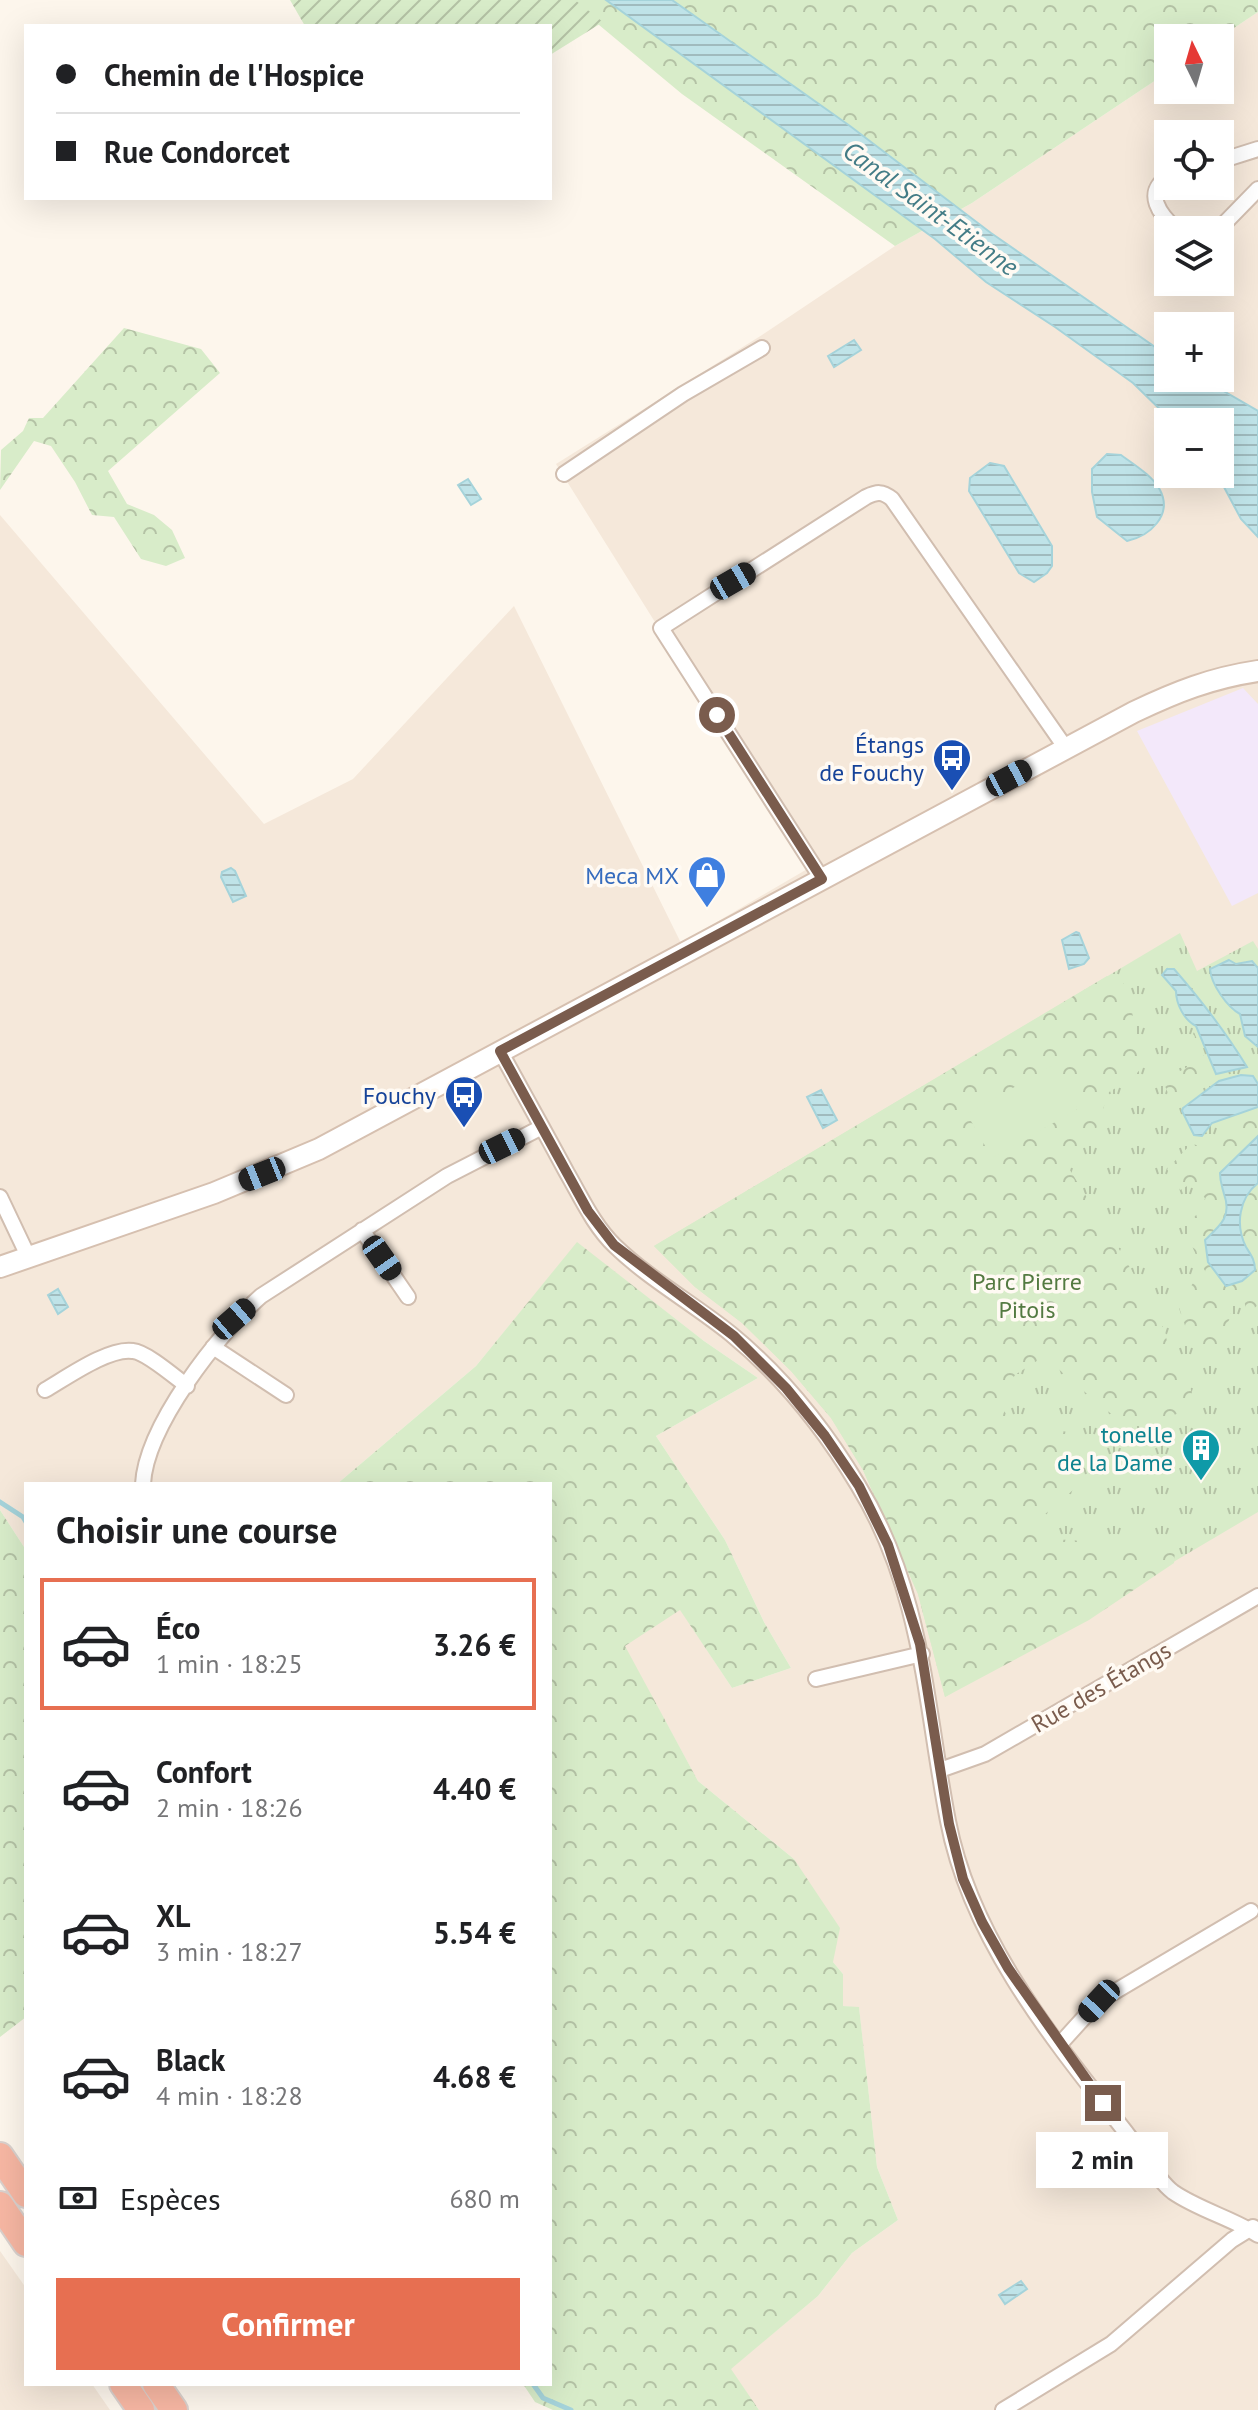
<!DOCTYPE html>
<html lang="fr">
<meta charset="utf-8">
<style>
body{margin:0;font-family:"PT Sans",sans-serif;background:#f2f2f2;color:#202124;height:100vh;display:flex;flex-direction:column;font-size:30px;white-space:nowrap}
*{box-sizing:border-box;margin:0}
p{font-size:26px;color:#757577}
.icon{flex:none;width:44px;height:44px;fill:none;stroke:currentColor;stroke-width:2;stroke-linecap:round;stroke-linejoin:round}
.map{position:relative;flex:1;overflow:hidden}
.drawer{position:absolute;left:24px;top:1482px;width:528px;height:904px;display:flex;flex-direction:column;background:#fff;border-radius:0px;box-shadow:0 8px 32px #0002}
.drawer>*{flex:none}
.guide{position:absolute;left:24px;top:24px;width:528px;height:176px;border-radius:0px;box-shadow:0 8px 32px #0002;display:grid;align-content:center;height:176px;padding:0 32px;background:#fff}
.needle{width:52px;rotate:355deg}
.tools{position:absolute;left:1154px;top:24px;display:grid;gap:16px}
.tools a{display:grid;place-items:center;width:80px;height:80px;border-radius:0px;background:#fff;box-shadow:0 8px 32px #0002;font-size:40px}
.end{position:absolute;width:36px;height:36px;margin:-18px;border:10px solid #7a5c4d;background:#fff;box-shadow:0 0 0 4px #fff}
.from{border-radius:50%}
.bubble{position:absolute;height:56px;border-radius:0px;background:#fff;box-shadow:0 8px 32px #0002;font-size:26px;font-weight:700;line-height:56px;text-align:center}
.car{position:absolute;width:24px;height:48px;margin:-24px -12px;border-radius:10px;box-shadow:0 0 6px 2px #0007;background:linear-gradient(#222 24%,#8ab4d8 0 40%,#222 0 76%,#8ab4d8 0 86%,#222 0)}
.guide b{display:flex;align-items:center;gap:28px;height:76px;font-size:30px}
.guide b+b{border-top:2px solid #e0e0e0}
.guide i{width:20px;height:20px;background:#202124}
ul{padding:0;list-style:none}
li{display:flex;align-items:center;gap:24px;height:132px;margin:0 16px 12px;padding:0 16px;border:4px solid transparent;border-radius:0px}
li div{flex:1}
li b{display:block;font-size:30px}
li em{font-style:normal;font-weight:700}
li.active{border-color:#e76f51}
li>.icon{width:72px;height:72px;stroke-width:1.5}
h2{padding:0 32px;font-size:36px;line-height:96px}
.pay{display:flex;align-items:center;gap:20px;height:88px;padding:0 32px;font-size:30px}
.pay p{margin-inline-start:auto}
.action{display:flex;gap:16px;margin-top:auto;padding:16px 32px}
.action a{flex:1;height:92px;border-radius:0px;background:#e76f51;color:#fff;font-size:32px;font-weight:700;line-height:92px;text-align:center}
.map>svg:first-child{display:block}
.residential{fill:#f5e8da;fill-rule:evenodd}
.education{fill:#f3e8fa}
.grass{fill:url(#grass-tufts)}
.forest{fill:url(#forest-crowns)}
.garden{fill:url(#garden-furrows)}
.pitch{fill:#d8ecc9}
.water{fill:url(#water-rules);stroke:#a5d3da;stroke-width:2}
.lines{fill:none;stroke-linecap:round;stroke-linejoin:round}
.stream{stroke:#a5d3da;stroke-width:5}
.street-casing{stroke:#d1beb0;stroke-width:18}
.secondary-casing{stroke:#d6c0b0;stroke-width:24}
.highway-casing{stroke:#dad1cd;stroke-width:30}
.street{stroke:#fff;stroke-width:14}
.secondary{stroke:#fff;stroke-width:20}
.highway{stroke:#f7b7a3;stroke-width:26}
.route{stroke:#7a5c4d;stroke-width:10}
.labels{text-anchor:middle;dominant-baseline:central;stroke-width:7;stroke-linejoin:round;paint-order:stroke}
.transit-label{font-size:24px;fill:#164399;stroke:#fffaf3;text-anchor:end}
.shop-label{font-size:24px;fill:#366cbe;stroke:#fffaf3;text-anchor:end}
.park-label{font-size:24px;fill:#537a41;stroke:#fffaf3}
.culture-label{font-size:24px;fill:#0d838f;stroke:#fffaf3;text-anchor:end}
.street-label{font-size:24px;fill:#7a5c4d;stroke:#fffaf3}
.water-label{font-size:26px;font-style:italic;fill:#437c86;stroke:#fffaf3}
</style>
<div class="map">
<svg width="1258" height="2410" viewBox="0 0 1258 2410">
<defs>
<pattern id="grass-tufts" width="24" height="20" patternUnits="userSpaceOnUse" patternTransform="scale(2)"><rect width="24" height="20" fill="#d8ecc9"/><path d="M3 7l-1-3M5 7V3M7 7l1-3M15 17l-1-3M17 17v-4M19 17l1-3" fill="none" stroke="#b4c2a5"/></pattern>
<pattern id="forest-crowns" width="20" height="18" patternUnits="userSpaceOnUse" patternTransform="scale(2)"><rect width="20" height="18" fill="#d8ecc9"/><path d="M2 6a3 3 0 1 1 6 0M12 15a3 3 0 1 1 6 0" fill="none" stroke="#b4c2a5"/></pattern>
<pattern id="garden-furrows" width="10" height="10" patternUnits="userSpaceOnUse" patternTransform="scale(2)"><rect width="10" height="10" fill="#d8ecc9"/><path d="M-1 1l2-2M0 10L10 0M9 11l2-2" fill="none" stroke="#b4c2a5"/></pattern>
<pattern id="water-rules" width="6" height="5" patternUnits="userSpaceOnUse" patternTransform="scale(2)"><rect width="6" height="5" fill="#bfe3e8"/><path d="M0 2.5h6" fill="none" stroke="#a0bbbe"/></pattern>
</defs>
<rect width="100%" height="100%" fill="#fdf6ec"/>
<path class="residential" d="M1258 12V2410H759L730 2369 818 2296 852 2253 898 2220 877 2167 859 2008 843 2006V1974L833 1962 794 1859 698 1781 624 1646 680 1609 732 1688 791 1668 764 1622 725 1540 656 1436 758 1378 704 1341 577 1243 476 1366 337 1484H26V1550L0 1510V515L264 824 353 779 514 606 681 943 809 868 556 464 762 335 895 246 972 203 1168 72V90H1220L1219 38ZM1168 134H1220V186H1168ZM1168 230H1220V282H1168ZM1168 326H1220V378H1168ZM1168 422H1220V474H1168Z
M0 2251 26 2288V2384H92L110 2410H0Z"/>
<path class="education" d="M1243 688 1258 704V893L1232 906 1137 731Z"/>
<path class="grass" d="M1180 933 1197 971 1253 941 1258 949V1512L945 1697 918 1594 863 1470 831 1418 791 1371 742 1323 695 1287 654 1246Z"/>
<path class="forest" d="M569 0H1258V12L1219 38H1168V72L972 203 895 246 682 94Z
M124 328 201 349 220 373 108 471 127 504 154 515 172 530 185 558 166 566 141 559 114 517 92 515 75 482 51 446 34 441 0 490 1 450 23 431 29 418H43Z
M1107 976 1124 984 1131 1006 1142 1067 1133 1078 1109 1092 1096 1129 1065 1162 1097 1214V1232L1116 1244 1136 1278 1165 1331 1171 1363 1188 1380 1195 1404C1177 1417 1144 1426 1122 1420 1109 1416 1061 1369 1043 1357L1015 1375 999 1401 1014 1429 1039 1424 1070 1433 1082 1454 1073 1475V1490L1044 1515 1039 1538 1159 1546 1175 1550 1174 1563 1089 1620 945 1697 918 1594 863 1470 831 1418 791 1371 742 1323 695 1287 654 1246Z
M1194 1032 1212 1078 1208 1084 1178 1103 1170 1098 1163 1081 1194 1063 1185 1051Z
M1258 1117V1305L1247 1314 1243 1295 1253 1283 1237 1292 1229 1320 1217 1347 1204 1352 1190 1341 1178 1304 1196 1279 1211 1280C1199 1262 1187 1243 1188 1221L1202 1211 1205 1198 1191 1184 1180 1190 1167 1169 1192 1143 1198 1146 1221 1132Z
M577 1242 704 1341 758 1378 656 1436 725 1540 764 1622 791 1668 732 1688 680 1610 625 1646 698 1781 794 1859 840 1928 833 1962 843 1974V2006L859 2007 877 2167 898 2220 852 2253 818 2296 731 2369 759 2410H553L535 2402 523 2384H550V1484H337L476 1366Z
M0 1510 26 1550V2017L0 2037Z"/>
<path class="garden" d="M290 0H575L603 22 550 55V26H305Z"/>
<path class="pitch" d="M1053 1065 1078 1109 992 1158 967 1114Z"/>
<path class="water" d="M606 0H672L850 126 991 233 1168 356V378H1201L1258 411V537L1241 519 1217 474H1220V422H1173L1133 383 1055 327 986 282 935 239Z
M854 340 861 350 834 367 828 356Z
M1107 454 1121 455C1133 464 1153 476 1160 490 1173 515 1150 536 1127 541L1097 517 1092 492V469Z
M990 463 1004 466 1052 546V566L1047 573 1034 582 1019 573 969 491 970 478Z
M468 479 481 499 471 505 458 485Z
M231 868 235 871 246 896 233 902 221 877 222 872Z
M1076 932 1079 933 1089 958 1084 964 1069 969 1062 940Z
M1229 960 1236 964 1252 961 1258 968V1047L1245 1036 1240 1014C1227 1007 1211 984 1210 969Z
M1167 969H1174C1201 1000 1225 1031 1247 1067L1216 1074 1196 1026C1184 1020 1176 1004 1176 991L1162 975Z
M1241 1075 1253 1076 1258 1084V1107L1212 1123 1202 1136 1194 1135 1182 1111 1183 1108 1219 1081Z
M821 1090 837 1120 823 1128 807 1097Z
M1258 1136V1183C1239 1198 1235 1225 1246 1247 1251 1255 1255 1260 1255 1270L1242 1281 1226 1286 1208 1262 1205 1240C1221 1225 1232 1216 1224 1194 1222 1186 1220 1182 1220 1173Z
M58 1289 68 1307 58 1314 48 1295Z
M1021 2281 1027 2289 1005 2304 999 2295Z"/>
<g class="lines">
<path class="stream" d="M0 1502 23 1517 26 1522
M533 2384 543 2398 571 2410"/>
<defs>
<path id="street" d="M1220 161 1258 149
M1168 177C1143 193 1160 215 1177 230
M1218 230 1258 189
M564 474 683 394 762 348
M822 879 661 628 866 497C877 492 882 491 892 499L1065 747
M500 1051C522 1091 545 1132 567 1173 581 1197 594 1226 615 1246 649 1279 694 1304 731 1334 781 1375 825 1430 858 1485 923 1591 925 1703 948 1821 971 1941 1055 2042 1128 2135 1141 2151 1158 2181 1173 2192 1199 2210 1232 2218 1258 2235
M0 1197 28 1256
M362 1230 408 1297
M213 1347 286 1395
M45 1390C66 1378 109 1347 133 1351 146 1352 175 1377 187 1386
M143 1484C146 1426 219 1333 261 1296L447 1176 542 1127
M816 1679 922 1654
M940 1770 985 1754 1258 1596
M1060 2044 1099 2001 1251 1911
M1003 2410 1111 2344 1232 2240 1253 2227"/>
<path id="secondary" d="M0 1267 214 1193 319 1149 1134 712C1176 692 1211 678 1258 671"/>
<path id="highway" d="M0 2156 26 2194
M0 2205 26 2243
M123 2384 141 2410
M156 2384 174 2410"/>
</defs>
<use href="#street" class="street-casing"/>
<use href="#secondary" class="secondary-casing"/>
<use href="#highway" class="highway-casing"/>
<use href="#street" class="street"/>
<use href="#secondary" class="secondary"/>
<use href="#highway" class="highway"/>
</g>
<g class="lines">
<path class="route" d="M717 715 822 879 500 1051 588 1211 614 1245 734 1336 786 1388 825 1436 859 1486 888 1545 920 1644 949 1824 963 1879 982 1922 1008 1968 1103 2103"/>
</g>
<defs>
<symbol id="bus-pin" viewBox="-11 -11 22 30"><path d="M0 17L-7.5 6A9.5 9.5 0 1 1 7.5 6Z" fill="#1a4fb4" stroke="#fffaf3"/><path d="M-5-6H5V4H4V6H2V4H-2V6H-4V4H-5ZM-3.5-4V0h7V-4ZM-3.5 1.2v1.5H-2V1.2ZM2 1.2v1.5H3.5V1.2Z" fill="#fff"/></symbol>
<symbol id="shop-pin" viewBox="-11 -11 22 30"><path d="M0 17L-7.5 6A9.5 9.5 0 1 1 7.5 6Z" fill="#3f7fe0" stroke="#fffaf3"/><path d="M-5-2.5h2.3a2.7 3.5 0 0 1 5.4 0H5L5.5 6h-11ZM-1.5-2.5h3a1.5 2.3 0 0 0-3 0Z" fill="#fff"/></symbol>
<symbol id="building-pin" viewBox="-11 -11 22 30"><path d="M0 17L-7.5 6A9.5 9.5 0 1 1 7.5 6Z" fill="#0f9aa8" stroke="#fffaf3"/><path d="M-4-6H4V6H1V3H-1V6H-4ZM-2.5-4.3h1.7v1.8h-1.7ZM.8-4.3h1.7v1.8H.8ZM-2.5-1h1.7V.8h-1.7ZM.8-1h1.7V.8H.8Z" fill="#fff"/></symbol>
</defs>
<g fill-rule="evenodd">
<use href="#bus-pin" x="930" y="736" width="44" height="60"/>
<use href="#shop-pin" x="685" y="853" width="44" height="60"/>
<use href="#bus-pin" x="442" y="1073" width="44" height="60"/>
<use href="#building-pin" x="1179" y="1426" width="44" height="60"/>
</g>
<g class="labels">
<g class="transit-label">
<text x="924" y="744">Étangs<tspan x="924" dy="28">de Fouchy</tspan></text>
<text x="436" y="1095">Fouchy</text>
</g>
<g class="shop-label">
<text x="679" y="875">Meca MX</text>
</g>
<g class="park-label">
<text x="1027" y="1281">Parc Pierre<tspan x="1027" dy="28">Pitois</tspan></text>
</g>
<g class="culture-label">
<text x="1173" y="1434">tonelle<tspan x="1173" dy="28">de la Dame</tspan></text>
</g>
<g class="street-label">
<text transform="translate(1101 1687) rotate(-30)">Rue des Étangs</text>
</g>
<g class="water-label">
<text transform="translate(931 208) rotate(36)">Canal Saint-Etienne</text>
</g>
</g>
</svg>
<div class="tools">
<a><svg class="needle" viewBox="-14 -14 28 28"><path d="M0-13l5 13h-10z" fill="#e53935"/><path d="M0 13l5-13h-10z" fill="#757577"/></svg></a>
<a><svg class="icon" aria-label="locate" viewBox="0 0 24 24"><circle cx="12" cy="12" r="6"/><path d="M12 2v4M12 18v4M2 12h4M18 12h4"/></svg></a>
<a><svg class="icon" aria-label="layers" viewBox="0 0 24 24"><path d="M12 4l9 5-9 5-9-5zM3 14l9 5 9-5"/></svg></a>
<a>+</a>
<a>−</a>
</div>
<i class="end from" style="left:717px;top:715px"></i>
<i class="end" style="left:1103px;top:2103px"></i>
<div class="bubble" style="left:1036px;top:2132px;width:132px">2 min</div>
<i class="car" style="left:733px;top:581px;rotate:60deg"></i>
<i class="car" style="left:1009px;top:778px;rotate:62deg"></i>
<i class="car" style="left:502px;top:1146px;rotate:64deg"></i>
<i class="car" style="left:262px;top:1174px;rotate:248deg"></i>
<i class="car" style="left:382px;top:1258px;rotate:145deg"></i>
<i class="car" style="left:234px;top:1319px;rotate:49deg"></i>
<i class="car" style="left:1099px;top:2001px;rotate:223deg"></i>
<div class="guide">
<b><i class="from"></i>Chemin de l'Hospice</b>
<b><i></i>Rue Condorcet</b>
</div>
<section class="drawer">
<h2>Choisir une course</h2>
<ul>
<li class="active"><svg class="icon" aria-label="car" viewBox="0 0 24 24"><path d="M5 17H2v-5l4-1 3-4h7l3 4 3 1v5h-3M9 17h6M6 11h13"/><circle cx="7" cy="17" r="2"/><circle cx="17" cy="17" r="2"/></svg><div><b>Éco</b><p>1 min · 18:25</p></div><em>3.26 €</em></li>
<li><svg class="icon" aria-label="car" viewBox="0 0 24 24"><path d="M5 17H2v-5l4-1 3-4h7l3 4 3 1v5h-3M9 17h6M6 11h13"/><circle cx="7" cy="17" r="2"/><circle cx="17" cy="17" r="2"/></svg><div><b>Confort</b><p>2 min · 18:26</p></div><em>4.40 €</em></li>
<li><svg class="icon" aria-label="car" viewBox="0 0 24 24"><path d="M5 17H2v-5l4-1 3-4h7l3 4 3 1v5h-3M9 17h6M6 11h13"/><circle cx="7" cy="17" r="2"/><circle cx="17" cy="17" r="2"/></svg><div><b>XL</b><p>3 min · 18:27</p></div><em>5.54 €</em></li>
<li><svg class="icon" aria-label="car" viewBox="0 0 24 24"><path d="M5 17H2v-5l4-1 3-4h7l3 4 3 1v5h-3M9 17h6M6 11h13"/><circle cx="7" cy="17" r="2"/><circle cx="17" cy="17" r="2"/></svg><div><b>Black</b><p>4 min · 18:28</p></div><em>4.68 €</em></li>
</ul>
<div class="pay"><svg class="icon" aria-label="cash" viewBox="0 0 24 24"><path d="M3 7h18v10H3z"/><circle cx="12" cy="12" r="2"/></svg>Espèces<p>680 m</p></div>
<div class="action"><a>Confirmer</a></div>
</section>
</div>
